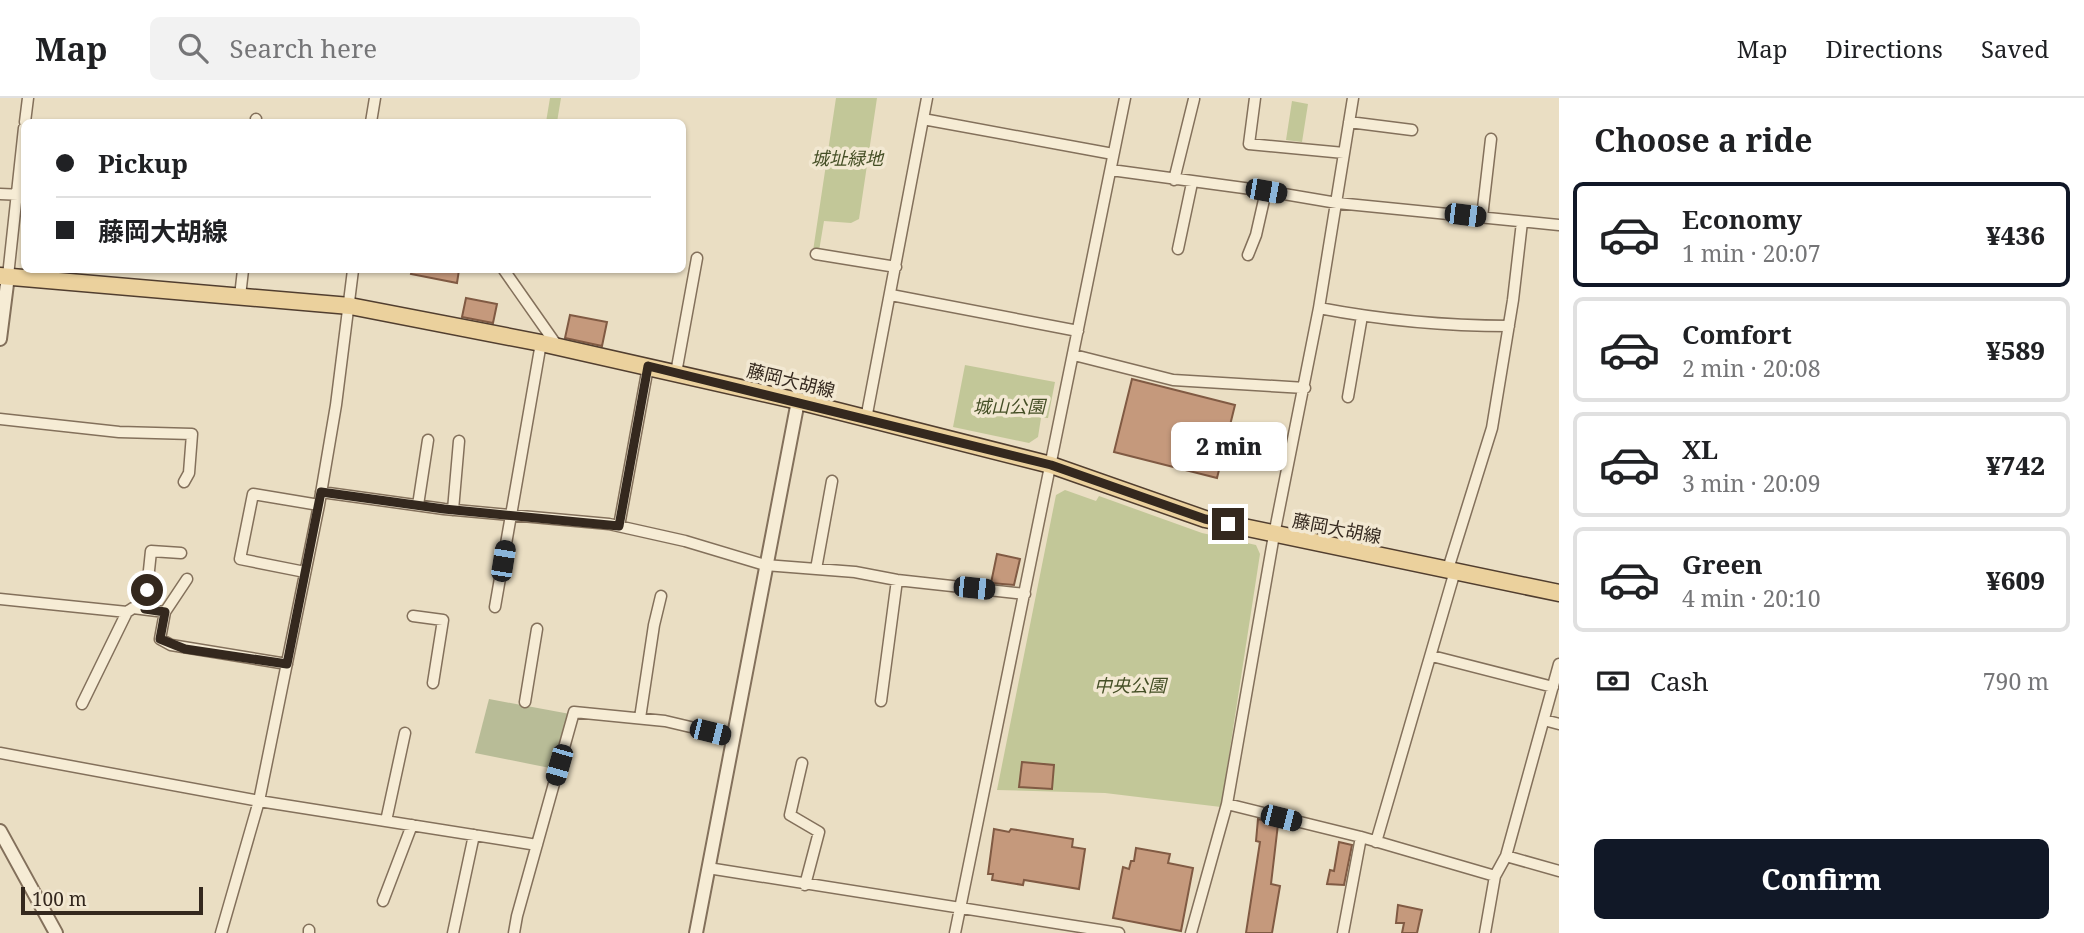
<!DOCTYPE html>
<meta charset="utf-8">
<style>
body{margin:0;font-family:"Noto Serif","Noto Sans JP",serif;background:#f2f2f2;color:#202124;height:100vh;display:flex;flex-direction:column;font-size:26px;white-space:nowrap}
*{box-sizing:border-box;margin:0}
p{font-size:23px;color:#757577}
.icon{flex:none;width:38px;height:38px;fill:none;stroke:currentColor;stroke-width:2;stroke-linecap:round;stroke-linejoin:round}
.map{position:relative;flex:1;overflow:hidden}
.details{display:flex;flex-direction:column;background:#fff;width:525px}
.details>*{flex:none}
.banner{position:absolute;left:21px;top:21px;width:665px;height:154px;border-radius:10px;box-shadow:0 2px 5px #0004;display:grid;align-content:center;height:154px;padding:0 35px;background:#fff}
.scale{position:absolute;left:21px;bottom:18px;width:182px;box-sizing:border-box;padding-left:7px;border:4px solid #34281e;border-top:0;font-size:19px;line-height:24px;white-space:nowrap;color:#34281e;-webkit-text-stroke:5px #f2e8d2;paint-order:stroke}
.end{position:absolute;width:32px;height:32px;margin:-16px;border:9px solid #34281e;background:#fff;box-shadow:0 0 0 4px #fff}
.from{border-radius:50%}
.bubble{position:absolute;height:49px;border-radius:10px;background:#fff;box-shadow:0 2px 5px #0004;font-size:23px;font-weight:800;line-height:49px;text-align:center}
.car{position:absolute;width:21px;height:42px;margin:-21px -10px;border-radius:9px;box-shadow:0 0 5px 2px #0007;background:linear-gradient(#222 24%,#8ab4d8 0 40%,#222 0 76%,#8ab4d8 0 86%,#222 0)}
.banner b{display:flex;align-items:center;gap:24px;height:66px;font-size:26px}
.banner b+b{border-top:2px solid #e0e0e0}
.banner i{width:18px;height:18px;background:#202124}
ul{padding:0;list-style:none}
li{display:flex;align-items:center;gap:21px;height:105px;margin:0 14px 10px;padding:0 21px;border:4px solid #e0e0e0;border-radius:10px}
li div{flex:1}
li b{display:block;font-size:26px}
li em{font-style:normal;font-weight:800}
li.active{border-color:#111827}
li>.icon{width:63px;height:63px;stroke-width:1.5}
h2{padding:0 35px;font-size:32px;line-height:84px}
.pay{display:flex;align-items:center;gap:18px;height:77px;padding:0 35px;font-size:26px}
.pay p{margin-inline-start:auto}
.action{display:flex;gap:14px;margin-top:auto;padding:14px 35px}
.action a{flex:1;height:80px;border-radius:10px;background:#111827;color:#fff;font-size:28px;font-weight:800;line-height:80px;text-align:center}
header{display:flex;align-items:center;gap:42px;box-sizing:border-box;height:98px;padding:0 35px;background:#fff;border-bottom:2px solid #e0e0e0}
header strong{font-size:33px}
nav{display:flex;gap:38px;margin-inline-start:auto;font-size:24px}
.search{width:490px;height:63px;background:#f2f2f2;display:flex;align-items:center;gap:18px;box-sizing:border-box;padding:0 24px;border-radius:10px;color:#757577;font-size:26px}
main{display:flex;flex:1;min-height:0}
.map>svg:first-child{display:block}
.green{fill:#c2c798}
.cemetery{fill:#b8bc97}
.building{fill:#c5997c;stroke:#805a43;stroke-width:2}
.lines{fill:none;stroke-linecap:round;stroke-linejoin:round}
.minor-casing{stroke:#83705b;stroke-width:13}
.tertiary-casing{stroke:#83705b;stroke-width:16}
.primary-casing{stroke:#513e2f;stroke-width:19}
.minor{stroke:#f6ecd5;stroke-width:10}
.tertiary{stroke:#f6ecd5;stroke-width:12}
.primary{stroke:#ebd19d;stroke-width:16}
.route{stroke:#34281e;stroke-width:9}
.labels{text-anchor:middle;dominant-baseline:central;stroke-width:7;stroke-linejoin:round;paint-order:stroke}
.park-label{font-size:18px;font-style:italic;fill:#454f26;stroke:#f2e8d2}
.street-label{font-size:18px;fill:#34281e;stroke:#f2e8d2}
</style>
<header>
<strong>Map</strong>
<div class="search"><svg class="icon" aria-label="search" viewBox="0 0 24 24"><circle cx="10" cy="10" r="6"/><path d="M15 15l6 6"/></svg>Search here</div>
<nav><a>Map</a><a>Directions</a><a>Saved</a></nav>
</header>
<main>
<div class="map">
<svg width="1559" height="835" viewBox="0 0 1559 835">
<rect width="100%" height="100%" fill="#eadec3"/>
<path class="green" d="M550 0H561L557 24H546Z
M836 0H877L859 121 851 125 824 123 819 153H813Z
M1292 3 1308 6 1302 44 1286 42Z
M965 267 1055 284 1048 320H1041L1038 339 1029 345 953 329Z
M1065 392 1096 403 1099 398 1202 435 1256 447 1260 456 1221 709 1105 695 997 692 1056 397Z"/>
<path class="cemetery" d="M489 601 570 616 555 671 475 655Z"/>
<path class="building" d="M412 172H459L457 185 411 176Z
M466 200 497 206 493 225 462 219Z
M570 217 607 224 602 248 565 240Z
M1132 281 1235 307 1217 380 1114 354Z
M997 456 1020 461 1014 487 991 485Z
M1022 664 1054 667 1052 691 1019 689Z
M1258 721 1278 726 1271 786 1280 788 1272 835H1246L1260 744 1256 743Z
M994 731 1009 734 1011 731 1073 741 1072 749 1085 751 1079 791 1024 782 1023 787 992 782 993 776H988Z
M1339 744 1352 747 1344 787 1327 786 1330 772 1334 773Z
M1136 750 1170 756 1168 765 1193 770 1181 833 1113 820 1123 769 1129 771 1131 763H1134Z
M1398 807 1422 812 1417 835H1402L1404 825H1396Z"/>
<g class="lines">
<defs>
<path id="minor" d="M1255 0 1249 46 1344 55
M923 21 1113 56
M25 24 28 0
M256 24V21
M371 24 375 0
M1349 24 1412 32
M1111 72 1266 93 1337 105 1559 127
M1174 82 1194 1
M0 96 24 97
M1482 119 1491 41
M1178 151 1192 85
M816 156 896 169
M1248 157 1256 137 1266 93
M504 172 558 249
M8 178 24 30
M891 197 1078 233
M240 198 243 172
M1319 210C1382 222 1445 228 1509 228
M1074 257 1173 282 1305 290
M676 275 697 160
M1348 299 1362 218
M0 321 119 334 192 336 189 375 184 384
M866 321 927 0
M321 394 444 411 609 426 685 443 765 467 855 474 897 482 1025 496
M418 407 428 342
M453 412 459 343
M619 428 648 269
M816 471 832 383
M1448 471 1492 330 1513 202 1522 124
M305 474 240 461 253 396 319 407
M0 501 127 514 82 606
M495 509 541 245
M145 511 151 453 181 455
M127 514 133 510 165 514 160 541 171 547 287 566
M165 514 187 481
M413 518 443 522 433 585
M1432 558 1553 589
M881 603 897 482
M525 604 537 531
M640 620 654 527 661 498
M1544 622 1559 626
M0 655 259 703 537 747
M802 665 790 717 819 734 805 787
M1227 706 1361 739
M386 723 405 635
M1376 744 1455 473
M1506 758 1559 773
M708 770 1119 835
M383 803 412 727
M221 835 259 703 319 407 336 307 353 172
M309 835V832
M453 835 474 737
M514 835 517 818 574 614 665 623 733 639
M955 835 1125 0
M1191 835 1227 706 1274 437 1319 210 1353 0
M1343 835 1361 739 1495 778 1506 758 1559 566
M1485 835 1495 778"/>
<path id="tertiary" d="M0 241 8 178
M0 733 56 835
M696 835 798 303"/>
<path id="primary" d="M0 178 350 208 541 245 798 303 1051 367 1205 421 1559 495"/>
</defs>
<use href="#minor" class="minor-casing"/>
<use href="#tertiary" class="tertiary-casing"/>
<use href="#primary" class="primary-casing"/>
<use href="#minor" class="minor"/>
<use href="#tertiary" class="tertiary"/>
<use href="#primary" class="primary"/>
</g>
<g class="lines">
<path class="route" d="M147 492 145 511 165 514 160 541 185 551 287 566 321 394 444 411 619 428 648 268 1051 367 1205 421 1228 426"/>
</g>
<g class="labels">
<g class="park-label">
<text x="847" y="60">城址緑地</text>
<text x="1009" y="308">城山公園</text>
<text x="1130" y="587">中央公園</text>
</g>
<g class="street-label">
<text transform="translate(791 282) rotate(14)">藤岡大胡線</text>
<text transform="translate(1337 430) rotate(11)">藤岡大胡線</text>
</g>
</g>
</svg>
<div class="scale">100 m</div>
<i class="end from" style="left:147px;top:492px"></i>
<i class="end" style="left:1228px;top:426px"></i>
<div class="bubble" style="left:1171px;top:324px;width:116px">2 min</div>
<i class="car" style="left:1266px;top:93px;rotate:100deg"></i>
<i class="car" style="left:1465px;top:117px;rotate:97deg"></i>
<i class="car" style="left:503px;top:463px;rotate:9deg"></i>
<i class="car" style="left:974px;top:490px;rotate:96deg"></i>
<i class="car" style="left:710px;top:634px;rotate:104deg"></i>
<i class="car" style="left:559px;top:667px;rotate:196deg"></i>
<i class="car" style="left:1281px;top:720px;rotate:104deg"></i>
<div class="banner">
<b><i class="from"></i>Pickup</b>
<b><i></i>藤岡大胡線</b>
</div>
</div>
<section class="details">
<h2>Choose a ride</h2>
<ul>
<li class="active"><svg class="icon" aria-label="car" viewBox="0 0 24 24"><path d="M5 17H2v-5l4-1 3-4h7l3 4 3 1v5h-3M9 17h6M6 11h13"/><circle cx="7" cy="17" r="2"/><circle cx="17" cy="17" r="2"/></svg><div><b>Economy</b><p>1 min · 20:07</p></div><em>¥436</em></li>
<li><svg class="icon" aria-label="car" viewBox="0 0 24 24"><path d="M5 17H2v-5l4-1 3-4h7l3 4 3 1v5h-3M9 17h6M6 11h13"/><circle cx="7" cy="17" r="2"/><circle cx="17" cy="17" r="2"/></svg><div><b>Comfort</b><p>2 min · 20:08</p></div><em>¥589</em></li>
<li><svg class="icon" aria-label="car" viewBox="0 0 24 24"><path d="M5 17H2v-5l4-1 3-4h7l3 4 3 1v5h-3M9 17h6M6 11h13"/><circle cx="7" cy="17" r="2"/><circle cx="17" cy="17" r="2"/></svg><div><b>XL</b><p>3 min · 20:09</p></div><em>¥742</em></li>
<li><svg class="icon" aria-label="car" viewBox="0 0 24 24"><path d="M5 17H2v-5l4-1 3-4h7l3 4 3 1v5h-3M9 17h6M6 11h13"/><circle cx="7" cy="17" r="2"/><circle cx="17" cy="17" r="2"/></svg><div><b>Green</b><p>4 min · 20:10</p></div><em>¥609</em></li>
</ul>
<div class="pay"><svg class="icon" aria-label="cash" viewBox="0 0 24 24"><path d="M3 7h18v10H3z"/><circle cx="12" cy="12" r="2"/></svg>Cash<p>790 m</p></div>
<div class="action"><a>Confirm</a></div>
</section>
</main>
